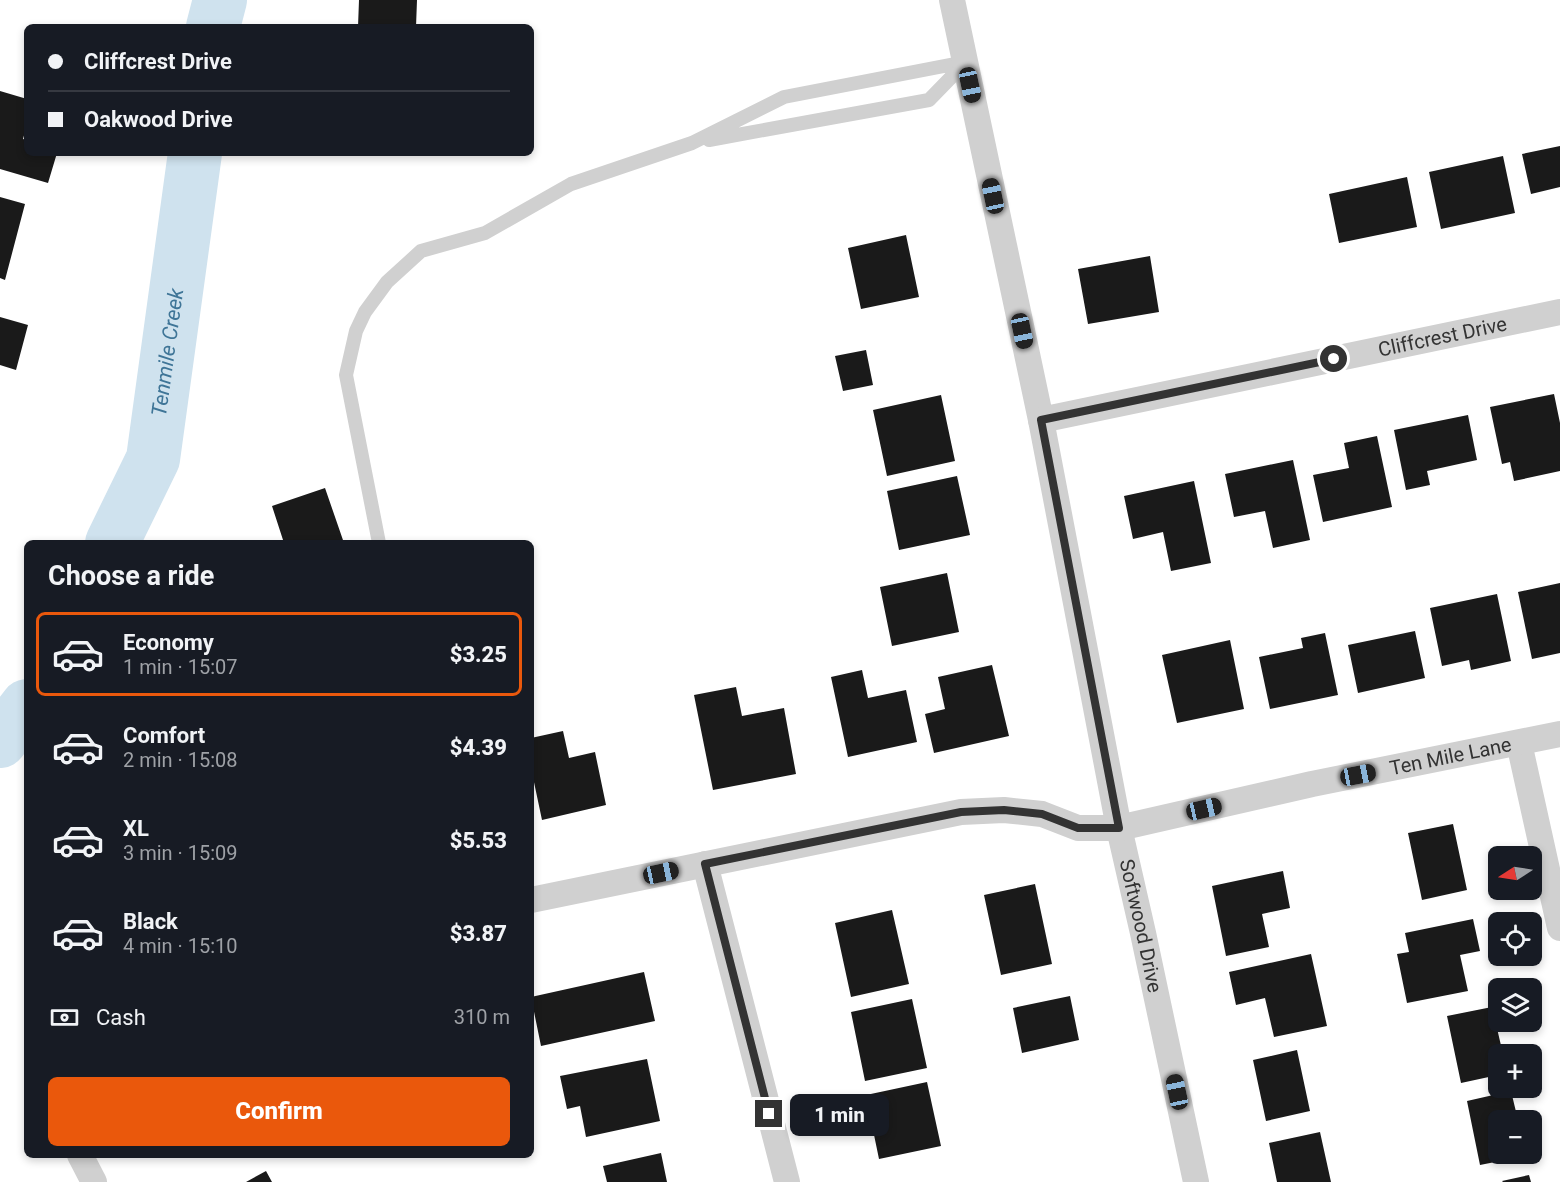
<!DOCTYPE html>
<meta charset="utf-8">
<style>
body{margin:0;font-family:Roboto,sans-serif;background:#20242c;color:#f1f3f6;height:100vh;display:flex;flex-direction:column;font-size:22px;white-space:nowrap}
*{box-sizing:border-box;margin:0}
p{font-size:20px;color:#9ea1a6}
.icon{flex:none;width:33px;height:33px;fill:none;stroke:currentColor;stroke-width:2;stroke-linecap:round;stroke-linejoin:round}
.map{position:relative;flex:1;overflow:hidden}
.details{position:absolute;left:24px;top:540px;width:510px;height:618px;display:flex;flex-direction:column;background:#171b24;border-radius:9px;box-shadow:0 3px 9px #0003}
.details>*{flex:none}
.hud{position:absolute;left:24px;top:24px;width:510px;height:132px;border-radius:9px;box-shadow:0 3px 9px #0003;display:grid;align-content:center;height:132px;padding:0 24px;background:#171b24}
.needle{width:39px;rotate:258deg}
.fabs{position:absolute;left:1488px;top:846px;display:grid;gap:12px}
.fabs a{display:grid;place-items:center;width:54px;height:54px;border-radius:9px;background:#171b24;box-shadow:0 3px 9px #0003;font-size:30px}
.end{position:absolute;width:27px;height:27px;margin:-14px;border:8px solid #333;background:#fff;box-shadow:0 0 0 3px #fff}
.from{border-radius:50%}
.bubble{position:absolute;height:42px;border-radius:9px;background:#171b24;box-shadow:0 3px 9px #0003;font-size:20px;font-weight:800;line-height:42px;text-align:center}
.car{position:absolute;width:18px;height:36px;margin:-18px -9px;border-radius:8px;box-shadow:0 0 4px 2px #0007;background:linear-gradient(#222 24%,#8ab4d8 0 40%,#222 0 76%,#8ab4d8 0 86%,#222 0)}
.hud b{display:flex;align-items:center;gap:21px;height:57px;font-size:22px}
.hud b+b{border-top:2px solid #363941}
.hud i{width:15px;height:15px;background:#f1f3f6}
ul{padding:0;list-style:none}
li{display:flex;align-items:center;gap:18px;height:84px;margin:0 12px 9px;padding:0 12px;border:3px solid transparent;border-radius:9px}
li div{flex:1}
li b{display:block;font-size:22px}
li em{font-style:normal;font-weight:800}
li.active{border-color:#ea580c}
li>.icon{width:54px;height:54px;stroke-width:1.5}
h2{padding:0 24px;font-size:27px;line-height:72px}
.pay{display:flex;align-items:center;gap:15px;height:66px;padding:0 24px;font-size:22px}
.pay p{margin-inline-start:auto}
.cta{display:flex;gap:12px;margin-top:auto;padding:12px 24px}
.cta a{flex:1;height:69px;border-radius:9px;background:#ea580c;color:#fff;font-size:24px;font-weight:800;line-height:69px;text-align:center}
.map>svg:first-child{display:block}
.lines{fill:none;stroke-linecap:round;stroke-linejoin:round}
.river{stroke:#cfe2ee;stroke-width:54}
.building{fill:#1a1a1a}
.lane{stroke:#d0d0d0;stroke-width:14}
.street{stroke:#d0d0d0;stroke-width:26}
.route{stroke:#333;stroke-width:8}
.labels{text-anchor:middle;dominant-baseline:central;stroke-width:6;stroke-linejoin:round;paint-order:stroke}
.street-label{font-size:20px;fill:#333;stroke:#fff}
.water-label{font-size:21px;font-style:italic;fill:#3f7597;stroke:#fff}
</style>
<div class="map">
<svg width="1560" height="1182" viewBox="0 0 1560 1182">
<rect width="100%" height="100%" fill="#fff"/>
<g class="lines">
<g class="river">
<path d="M213 27 220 0"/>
<path id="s1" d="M112 543 153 459 195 153"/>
<path d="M0 741 27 706"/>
</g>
</g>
<path class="building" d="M359 0H417L416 27H358Z
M0 91 27 99V125L23 139 27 140V153H57L48 183 0 169Z
M1560 146V187L1531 194 1522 154Z
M1503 156 1515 213 1441 229 1429 172Z
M1407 177 1417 227 1339 243 1329 194Z
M0 197 25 204 5 280 0 278Z
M906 235 919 297 861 309 848 248Z
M1150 256 1159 312 1088 324 1078 269Z
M0 317 28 325 16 370 0 365Z
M866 350 873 385 843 391 835 356Z
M1554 394 1560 423V471L1514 481 1510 462 1502 464 1490 407Z
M941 395 955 461 887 476 873 410Z
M1468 415 1477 460 1427 471 1430 485 1406 490 1394 430Z
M1377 436 1392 507 1323 522 1313 475 1349 468 1344 443Z
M1293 460 1310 540 1273 548 1265 511 1234 517 1225 474Z
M957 476 970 535 899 550 887 491Z
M1194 481 1211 563 1171 571 1163 532 1133 539 1124 496Z
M325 488 344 543H284L272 506Z
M947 573 959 632 892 646 880 587Z
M1560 583V653L1532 659 1518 592Z
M1497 594 1511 661 1471 670 1469 660 1442 666 1430 608Z
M1415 631 1425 678 1358 693 1348 645Z
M1325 633 1338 695 1270 709 1259 657 1303 648 1301 638Z
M1230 640 1244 709 1177 723 1162 655Z
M992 665 1009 736 934 753 925 714 945 709 938 677Z
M862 670 868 698 906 690 917 742 848 757 831 677Z
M736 687 742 716 784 708 796 774 713 790 694 695Z
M563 731 569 758 595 752 606 805 542 820 531 768V738Z
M1453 824 1467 890 1422 900 1408 833Z
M1283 871 1290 908 1262 914 1269 947 1226 956 1212 886Z
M1035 884 1052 964 1001 975 984 895Z
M892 910 909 984 851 997 835 923Z
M1473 919 1480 951 1460 955 1468 991 1407 1003 1397 954 1409 952 1405 933Z
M1311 954 1327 1026 1274 1037 1265 998 1236 1005 1229 972Z
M644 972 655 1021 541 1046 531 997Z
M1070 996 1079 1040 1022 1053 1013 1008Z
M912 999 927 1068 865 1081 851 1012Z
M1492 1007 1503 1054H1498V1075L1461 1083 1447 1016Z
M1297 1050 1310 1111 1266 1121 1253 1060Z
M647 1059 660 1121 586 1137 580 1106 567 1109 560 1076Z
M927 1082 941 1146 879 1159 873 1130 846 1136 838 1101Z
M1511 1091 1518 1120H1498V1154H1525V1156L1480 1165 1467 1101Z
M1320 1132 1331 1182H1277L1269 1143Z
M661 1153 667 1182H607L603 1166Z
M266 1171 272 1182H246Z
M1529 1175 1531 1182H1503L1502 1181Z"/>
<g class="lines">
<path class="lane" d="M709 140 929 100 965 63
M379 543 346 375 356 331 365 312 387 282 421 251 485 233 571 184 692 143 784 97 965 62"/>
<g class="street">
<path id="s2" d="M952 0 1041 420 1119 828 1143 933 1196 1182"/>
<path id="s3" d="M1041 420 1560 312"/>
<path d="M1519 743 1560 928"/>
<path d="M705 864 787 1182"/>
<path id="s4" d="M531 900 961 812 1004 810 1042 814 1078 828H1119L1312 784 1560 734"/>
<path d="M80 1155 94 1182"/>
</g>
</g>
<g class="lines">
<path class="route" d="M769 1114 705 864 961 812 1004 810 1042 814 1078 828H1119L1041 420 1334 359"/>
</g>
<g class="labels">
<g class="street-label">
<text stroke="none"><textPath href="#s3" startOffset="410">Cliffcrest Drive</textPath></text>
<text stroke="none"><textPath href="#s4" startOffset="939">Ten Mile Lane</textPath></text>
<text stroke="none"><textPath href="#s2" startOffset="945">Softwood Drive</textPath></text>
</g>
<g class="water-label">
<text stroke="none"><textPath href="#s1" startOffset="201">Tenmile Creek</textPath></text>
</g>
</g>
</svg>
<div class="fabs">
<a><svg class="needle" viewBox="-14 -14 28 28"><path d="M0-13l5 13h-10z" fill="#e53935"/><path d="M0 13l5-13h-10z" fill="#9ea1a6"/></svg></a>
<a><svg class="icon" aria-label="locate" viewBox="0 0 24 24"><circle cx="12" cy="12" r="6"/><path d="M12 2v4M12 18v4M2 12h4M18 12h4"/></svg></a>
<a><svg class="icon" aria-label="layers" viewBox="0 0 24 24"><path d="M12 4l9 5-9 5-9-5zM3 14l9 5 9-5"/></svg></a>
<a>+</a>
<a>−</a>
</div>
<i class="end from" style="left:1334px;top:359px"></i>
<i class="end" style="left:769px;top:1114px"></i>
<div class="bubble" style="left:790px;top:1094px;width:99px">1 min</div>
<i class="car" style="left:970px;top:85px;rotate:168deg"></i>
<i class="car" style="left:993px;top:196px;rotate:348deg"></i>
<i class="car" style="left:1022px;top:331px;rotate:168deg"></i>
<i class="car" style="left:1358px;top:775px;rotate:79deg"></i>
<i class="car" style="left:1204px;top:809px;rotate:77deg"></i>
<i class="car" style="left:661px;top:873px;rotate:78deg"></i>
<i class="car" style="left:1177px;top:1092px;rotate:348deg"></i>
<div class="hud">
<b><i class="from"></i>Cliffcrest Drive</b>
<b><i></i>Oakwood Drive</b>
</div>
<section class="details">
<h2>Choose a ride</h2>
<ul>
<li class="active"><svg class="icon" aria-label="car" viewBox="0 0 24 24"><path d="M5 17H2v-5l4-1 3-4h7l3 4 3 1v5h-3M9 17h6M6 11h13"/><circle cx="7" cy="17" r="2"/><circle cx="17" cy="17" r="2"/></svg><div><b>Economy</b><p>1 min · 15:07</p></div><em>$3.25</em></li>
<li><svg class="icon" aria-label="car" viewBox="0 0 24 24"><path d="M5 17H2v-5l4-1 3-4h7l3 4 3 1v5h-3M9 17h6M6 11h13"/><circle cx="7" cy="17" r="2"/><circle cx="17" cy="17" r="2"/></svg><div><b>Comfort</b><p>2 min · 15:08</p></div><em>$4.39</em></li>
<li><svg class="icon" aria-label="car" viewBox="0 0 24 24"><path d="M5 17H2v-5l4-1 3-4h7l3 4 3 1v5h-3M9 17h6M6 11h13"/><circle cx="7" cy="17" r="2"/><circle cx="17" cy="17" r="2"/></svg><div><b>XL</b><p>3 min · 15:09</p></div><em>$5.53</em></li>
<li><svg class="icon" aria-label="car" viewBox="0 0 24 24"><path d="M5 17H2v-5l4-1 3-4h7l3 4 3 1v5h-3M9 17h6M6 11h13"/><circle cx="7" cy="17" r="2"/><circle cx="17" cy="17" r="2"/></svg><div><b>Black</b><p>4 min · 15:10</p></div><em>$3.87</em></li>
</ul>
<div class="pay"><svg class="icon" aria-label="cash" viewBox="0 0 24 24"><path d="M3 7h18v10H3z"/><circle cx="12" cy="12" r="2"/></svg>Cash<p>310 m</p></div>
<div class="cta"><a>Confirm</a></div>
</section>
</div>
